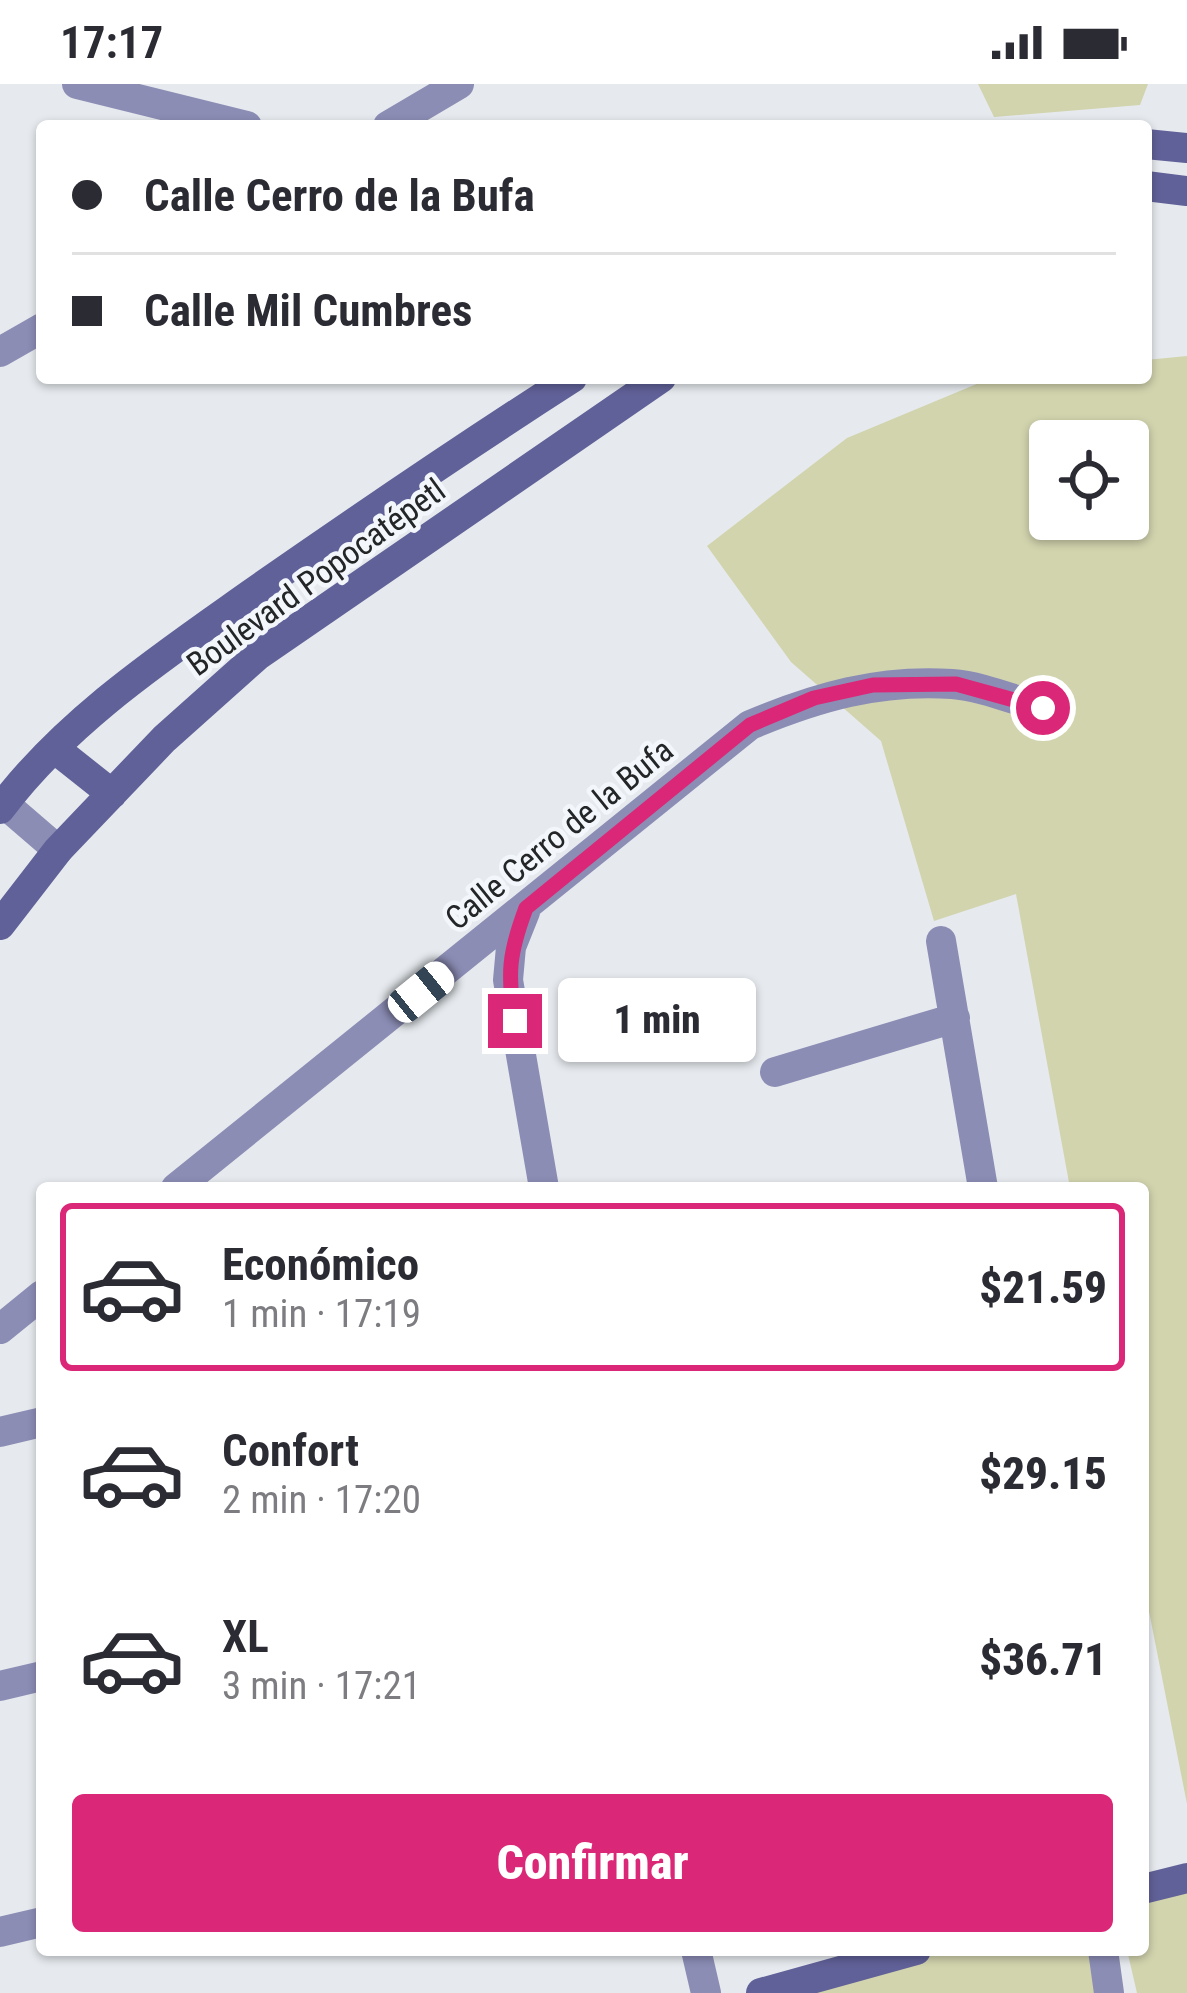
<!DOCTYPE html>
<html lang="es">
<meta charset="utf-8">
<style>
body{margin:0;font-family:"Roboto Condensed",sans-serif;background:#f7f7f7;color:#2b2b33;height:100vh;display:flex;flex-direction:column;font-size:45px;white-space:nowrap}
*{box-sizing:border-box;margin:0}
p{font-size:39px;color:#7c7c81}
.icon{flex:none;width:66px;height:66px;fill:none;stroke:currentColor;stroke-width:2;stroke-linecap:round;stroke-linejoin:round}
.map{position:relative;flex:1;overflow:hidden}
.panel{position:absolute;left:36px;top:1098px;width:1113px;height:774px;display:flex;flex-direction:column;background:#fff;border-radius:12px;box-shadow:0 3px 9px #0004}
.panel>*{flex:none}
.top-card{position:absolute;left:36px;top:36px;width:1116px;height:264px;border-radius:12px;box-shadow:0 3px 9px #0004;display:grid;align-content:center;height:264px;padding:0 36px;background:#fff}
.buttons{position:absolute;left:1029px;top:336px;display:grid;gap:24px}
.buttons a{display:grid;place-items:center;width:120px;height:120px;border-radius:12px;background:#fff;box-shadow:0 3px 9px #0004;font-size:60px}
.end{position:absolute;width:54px;height:54px;margin:-27px;border:15px solid #db2777;background:#fff;box-shadow:0 0 0 6px #fff}
.from{border-radius:50%}
.bubble{position:absolute;height:84px;border-radius:12px;background:#fff;box-shadow:0 3px 9px #0004;font-size:39px;font-weight:800;line-height:84px;text-align:center}
.car{position:absolute;width:36px;height:72px;margin:-36px -18px;border-radius:15px;box-shadow:0 0 9px 3px #0007;background:linear-gradient(#fff 24%,#345 0 40%,#fff 0 76%,#345 0 86%,#fff 0)}
.top-card b{display:flex;align-items:center;gap:42px;height:114px;font-size:45px}
.top-card b+b{border-top:3px solid #e1e1e2}
.top-card i{width:30px;height:30px;background:#2b2b33}
ul{padding:21px 0 0;list-style:none}
li{display:flex;align-items:center;gap:36px;height:168px;margin:0 24px 18px;padding:0 12px;border:6px solid transparent;border-radius:12px}
li div{flex:1}
li b{display:block;font-size:45px}
li em{font-style:normal;font-weight:800}
li.selected{border-color:#db2777}
li>.icon{width:108px;height:108px;stroke-width:1.5}
.button{display:flex;gap:24px;margin-top:auto;padding:24px 36px}
.button a{flex:1;height:138px;border-radius:12px;background:#db2777;color:#fff;font-size:48px;font-weight:800;line-height:138px;text-align:center}
.status{display:flex;justify-content:space-between;align-items:center;height:84px;padding:0 60px;background:#fff;direction:ltr}
.status svg{height:33px;fill:currentColor}
.map>svg:first-child{display:block}
.green{fill:#d2d4ae;fill-rule:evenodd}
.lines{fill:none;stroke-linecap:round;stroke-linejoin:round}
.street{stroke:#8c8db5;stroke-width:30}
.secondary{stroke:#616199;stroke-width:30}
.route{stroke:#db2777;stroke-width:15}
.labels{text-anchor:middle;dominant-baseline:central;stroke-width:9;stroke-linejoin:round;paint-order:stroke}
.street-label{font-size:33px;fill:#232527;stroke:#f3f7fc}
</style>
<div class="status"><b>17:17</b><svg viewBox="0 0 49 12"><path d="M0 12V9h3v3zM5 12V6h3v6zM10 12V3h3v9zM15 12V0h3v12zM26 1h20v11H26zM47 4h2v5h-2z"/></svg></div>
<div class="map">
<svg width="1187" height="1909" viewBox="0 0 1187 1909">
<rect width="100%" height="100%" fill="#e6eaee"/>
<path class="green" d="M978 0H1148L1140 21 994 33Z
M1187 272V1720L1143 1497V1104H1070L1016 810 934 837 881 657 791 578 707 462 847 354 991 294H1146V276ZM1050 357H1128V435H1050Z
M1187 1807V1909H1137L1127 1866H1143V1817Z
M916 1866H1103L1109 1909H761Z"/>
<g class="lines">
<path class="street" d="M77 0 247 42
M388 42 459 0
M0 268 42 244
M0 716 58 766
M525 828 511 863 508 896 544 1104
M941 857 983 1104
M775 988 955 934
M176 1104 750 641C817 613 879 595 952 600 981 602 1014 616 1043 624
M0 1245 42 1211
M0 1348 42 1338
M0 1602 42 1592
M0 1848 42 1838
M696 1866 706 1909
M1103 1866 1109 1909"/>
<path class="secondary" d="M1146 60 1187 64
M1146 102 1187 107
M54 664 112 710
M0 725C66 637 162 573 251 510 357 436 463 364 572 294
M0 841 58 766 164 655 257 572 661 294
M1143 1805 1187 1794
M761 1909 916 1866"/>
</g>
<g class="lines">
<path class="route" d="M515 937C507 890 509 869 526 824L750 641 814 614 873 601 956 600 1043 624"/>
</g>
<g class="labels">
<g class="street-label">
<text transform="translate(316 493) rotate(-36)">Boulevard Popocatépetl</text>
<text transform="translate(559 750) rotate(-39)">Calle Cerro de la Bufa</text>
</g>
</g>
</svg>
<div class="buttons">
<a><svg class="icon" aria-label="locate" viewBox="0 0 24 24"><circle cx="12" cy="12" r="6"/><path d="M12 2v4M12 18v4M2 12h4M18 12h4"/></svg></a>
</div>
<i class="end from" style="left:1043px;top:624px"></i>
<i class="end" style="left:515px;top:937px"></i>
<div class="bubble" style="left:558px;top:894px;width:198px">1 min</div>
<i class="car" style="left:421px;top:908px;rotate:51deg"></i>
<div class="top-card">
<b><i class="from"></i>Calle Cerro de la Bufa</b>
<b><i></i>Calle Mil Cumbres</b>
</div>
<section class="panel">
<ul>
<li class="selected"><svg class="icon" aria-label="car" viewBox="0 0 24 24"><path d="M5 17H2v-5l4-1 3-4h7l3 4 3 1v5h-3M9 17h6M6 11h13"/><circle cx="7" cy="17" r="2"/><circle cx="17" cy="17" r="2"/></svg><div><b>Económico</b><p>1 min · 17:19</p></div><em>$21.59</em></li>
<li><svg class="icon" aria-label="car" viewBox="0 0 24 24"><path d="M5 17H2v-5l4-1 3-4h7l3 4 3 1v5h-3M9 17h6M6 11h13"/><circle cx="7" cy="17" r="2"/><circle cx="17" cy="17" r="2"/></svg><div><b>Confort</b><p>2 min · 17:20</p></div><em>$29.15</em></li>
<li><svg class="icon" aria-label="car" viewBox="0 0 24 24"><path d="M5 17H2v-5l4-1 3-4h7l3 4 3 1v5h-3M9 17h6M6 11h13"/><circle cx="7" cy="17" r="2"/><circle cx="17" cy="17" r="2"/></svg><div><b>XL</b><p>3 min · 17:21</p></div><em>$36.71</em></li>
</ul>
<div class="button"><a>Confirmar</a></div>
</section>
</div>
